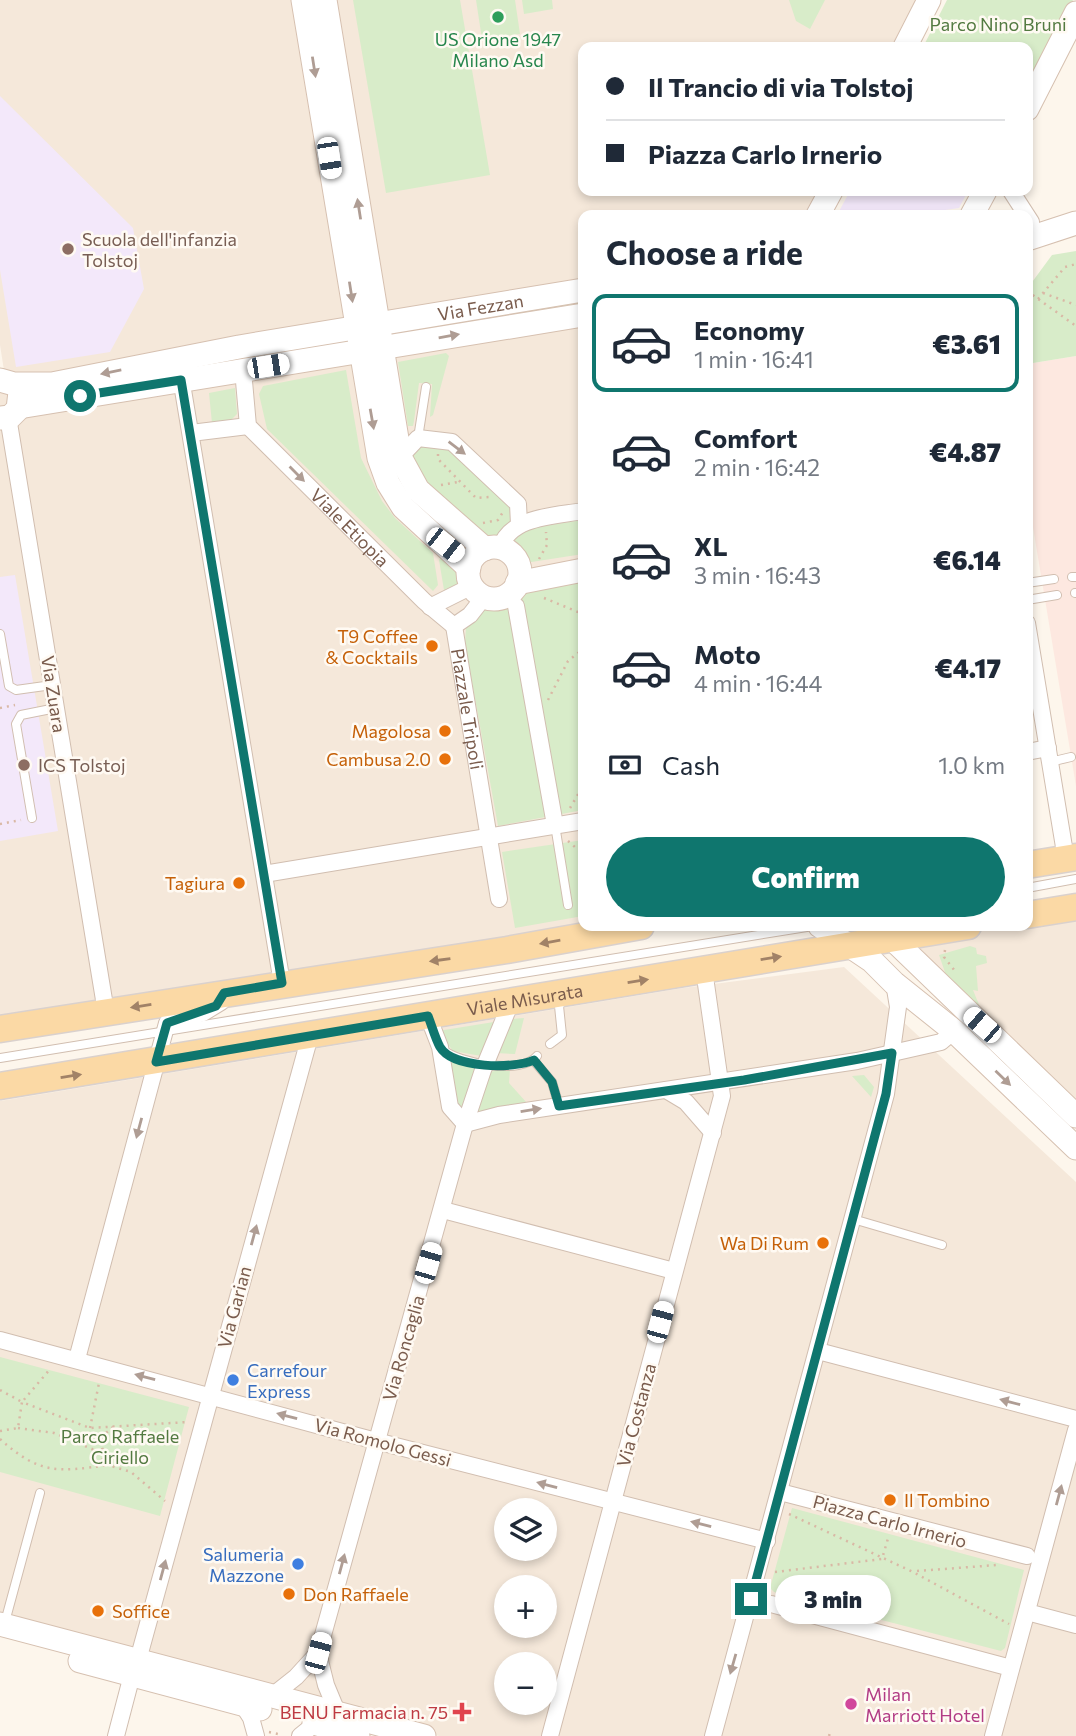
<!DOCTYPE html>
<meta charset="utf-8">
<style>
body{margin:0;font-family:Commissioner,sans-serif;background:#f6f6f7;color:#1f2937;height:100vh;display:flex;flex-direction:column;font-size:26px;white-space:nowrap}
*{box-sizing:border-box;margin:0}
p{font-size:23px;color:#747a83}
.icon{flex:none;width:38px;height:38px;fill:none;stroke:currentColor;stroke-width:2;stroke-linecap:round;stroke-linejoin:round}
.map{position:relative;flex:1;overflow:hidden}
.details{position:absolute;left:578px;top:210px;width:455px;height:721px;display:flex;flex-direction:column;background:#fff;border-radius:14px;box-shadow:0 4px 10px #0003}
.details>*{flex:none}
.hud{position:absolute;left:578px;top:42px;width:455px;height:154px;border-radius:14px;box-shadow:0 4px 10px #0003;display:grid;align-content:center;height:154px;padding:0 28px;background:#fff}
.tools{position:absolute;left:494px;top:1498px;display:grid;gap:14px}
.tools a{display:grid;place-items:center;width:63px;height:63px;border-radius:50%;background:#fff;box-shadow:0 4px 10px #0003;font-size:35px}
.end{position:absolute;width:32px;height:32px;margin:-16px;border:9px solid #0f766e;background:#fff;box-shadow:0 0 0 4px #fff}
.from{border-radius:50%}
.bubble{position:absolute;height:49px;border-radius:24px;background:#fff;box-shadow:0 4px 10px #0003;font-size:23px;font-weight:800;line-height:49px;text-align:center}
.car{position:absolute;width:21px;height:42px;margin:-21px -10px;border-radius:9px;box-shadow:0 0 5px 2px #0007;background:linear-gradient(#fff 24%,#345 0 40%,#fff 0 76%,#345 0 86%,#fff 0)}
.hud b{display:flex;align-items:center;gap:24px;height:66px;font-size:26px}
.hud b+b{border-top:2px solid #e0e1e3}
.hud i{width:18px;height:18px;background:#1f2937}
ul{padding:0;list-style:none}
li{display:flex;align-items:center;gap:21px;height:98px;margin:0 14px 10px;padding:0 14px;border:4px solid transparent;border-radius:14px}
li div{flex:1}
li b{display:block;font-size:26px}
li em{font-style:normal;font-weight:800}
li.selected{border-color:#0f766e}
li>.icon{width:63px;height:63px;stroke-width:1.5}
h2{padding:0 28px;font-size:32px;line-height:84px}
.pay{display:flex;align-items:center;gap:18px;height:77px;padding:0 28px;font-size:26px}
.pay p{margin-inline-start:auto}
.cta{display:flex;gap:14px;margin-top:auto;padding:14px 28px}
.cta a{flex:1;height:80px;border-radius:42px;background:#0f766e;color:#fff;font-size:28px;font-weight:800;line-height:80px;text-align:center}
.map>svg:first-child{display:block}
.residential{fill:#f5e8da;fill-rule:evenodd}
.commercial{fill:#fde8e0}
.education{fill:#f3e8fa}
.green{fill:#d8ecc9}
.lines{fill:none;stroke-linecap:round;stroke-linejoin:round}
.lane-casing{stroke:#d1beb0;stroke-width:10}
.street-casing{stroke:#d1beb0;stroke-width:18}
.secondary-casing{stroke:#d6c0b0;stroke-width:25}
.primary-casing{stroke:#dad1cd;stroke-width:29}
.path{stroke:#d9b8a5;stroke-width:2.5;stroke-dasharray:2 5;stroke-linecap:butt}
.lane{stroke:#fff;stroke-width:8}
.street{stroke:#fff;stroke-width:16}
.secondary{stroke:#fff;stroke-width:23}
.primary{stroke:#fbd9a5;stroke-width:26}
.oneway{fill:#af9d94}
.oneway2{fill:#a18267}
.route{stroke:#0f766e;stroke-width:9}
.leisure-dot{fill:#2e9e5b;stroke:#fffaf3;stroke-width:2.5}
.education-dot{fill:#8d6e63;stroke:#fffaf3;stroke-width:2.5}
.food-dot{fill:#e8710a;stroke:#fffaf3;stroke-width:2.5}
.shop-dot{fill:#3f7fe0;stroke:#fffaf3;stroke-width:2.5}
.hotel-dot{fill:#d1479c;stroke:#fffaf3;stroke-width:2.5}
.health-dot{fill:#e0444e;stroke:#fffaf3;stroke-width:2.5}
.labels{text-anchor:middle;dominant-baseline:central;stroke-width:5;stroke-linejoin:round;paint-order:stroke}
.park-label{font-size:18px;fill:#537a41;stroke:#fffaf3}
.leisure-label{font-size:18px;fill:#27864d;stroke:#fffaf3}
.education-label{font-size:18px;fill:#785e54;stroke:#fffaf3;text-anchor:start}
.street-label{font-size:18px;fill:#7a5c4d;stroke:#fffaf3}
.food-label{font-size:18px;fill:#c56008;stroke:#fffaf3;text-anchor:end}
.shop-label{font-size:18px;fill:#366cbe;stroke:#fffaf3;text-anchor:start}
.hotel-label{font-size:18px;fill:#b23c85;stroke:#fffaf3;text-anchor:start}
.health-label{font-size:18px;fill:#be3a42;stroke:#fffaf3;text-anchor:end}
</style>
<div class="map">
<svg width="1076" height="1736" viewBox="0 0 1076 1736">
<rect width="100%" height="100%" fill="#fdf6ec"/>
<path class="residential" d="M0 0H926L901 47H583V191H826L814 215H583V926L0 1028V385L6 383 0 345Z
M1076 911V1111L901 939 985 926H1027Z
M844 967 1076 1182V1736H439L0 1614V1101L683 988ZM506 1510H544V1549H506ZM506 1587H544V1626H506ZM506 1664H544V1703H506Z"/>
<path class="commercial" d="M1076 356V786L1027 491V364Z"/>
<path class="education" d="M0 96 133 228 144 289 110 352 16 367 0 270Z
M850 191H968L959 208 911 215H837Z
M15 575 58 831 0 841V577Z"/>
<path class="green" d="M353 0H460L490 175 386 193Z
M476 0H515L520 34 482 39Z
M522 0H552L553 9 524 14Z
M789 0H825L810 29 796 21Z
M947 0H1073L1027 89V47H923Z
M1076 251V356L1027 364V289L1052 255Z
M583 299V306L413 334 412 327Z
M446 353 449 356 433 415 430 417 432 384 419 383 414 421 413 426H408L398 362Z
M346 370 361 458 382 501 395 518 433 553 438 585 433 591 267 429 259 394 263 386Z
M235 388 237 414 232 419 212 423 209 393Z
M412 445 448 447 511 508 512 521 498 536 487 540 424 487 408 451Z
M583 520V554L525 563 512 545 522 529Z
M446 551 460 568 457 584 444 590 439 560Z
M583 582V810L498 826 465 643 466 628 483 606 508 600 525 586Z
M583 840V916L515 928 502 852Z
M970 946 976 948 977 954 986 956 987 963 976 966 978 991 973 990 984 1017 947 978 939 955Z
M524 1018 515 1054 496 1053 511 1019Z
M500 1021 481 1056 453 1051 438 1031Z
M451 1061 479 1066 463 1114 456 1106Z
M510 1069 509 1083 527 1103 474 1116 488 1072Z
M864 1075 874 1087 871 1097 852 1076Z
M0 1357 189 1407 160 1516 0 1472Z
M792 1508 1024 1570 1005 1648 1001 1651 774 1592 770 1588Z"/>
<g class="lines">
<defs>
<path id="lane" d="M418 438 426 387
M1072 577H1076
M1027 583 1054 579
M1075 593H1076
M1027 600 1057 595
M0 634 9 686 16 690 52 685
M1050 762 1071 757
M32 818 16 724 21 715 56 708
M555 825 568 905
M1027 888 1076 879
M550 1044 562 1035 559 1006 564 999
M442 1049C459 1064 522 1075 537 1056
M0 1058 813 926
M534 1061 552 1082 559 1106
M853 1219 942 1245
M5 1622 40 1493"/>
<g id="street">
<path d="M1011 191 1031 222"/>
<path id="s1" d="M243 370 248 426 424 601 454 626"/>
<path d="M180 372 282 983"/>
<path d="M8 417 106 1012"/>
<path d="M191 433 248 426"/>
<path d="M400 457 418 438 452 442 518 504 519 524"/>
<path d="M500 549C509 516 555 516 583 511"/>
<path d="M516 606 555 825"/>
<path d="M430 607 472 586"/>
<path d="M1027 623 1066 859"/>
<path id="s2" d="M454 626 499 899"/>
<path d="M454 626 470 615 484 597"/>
<path d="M1027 752 1048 748"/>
<path d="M264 874 583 821"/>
<path d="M428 1016 440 1047 450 1107 465 1124"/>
<path d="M666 1090 686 1102 713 1133"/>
<path d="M465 1124 499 1115 857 1061 941 1042 954 1031"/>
<path d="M443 1210 674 1271"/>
<path d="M0 1340 376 1441 767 1541"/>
<path d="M818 1351 1076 1419"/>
<path d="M77 1359 167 1023 203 1013 221 1002 223 996"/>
<path d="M780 1492 1027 1556"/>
<path d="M771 1604 1011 1668"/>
<path d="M1027 1612 1076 1625"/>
<path d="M318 1653 326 1685 338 1714"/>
<path d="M138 1660 310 1036"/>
<path d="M272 1696 296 1677 318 1653 465 1124 483 1070 511 1002"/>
<path d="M242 1704 251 1718 256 1736"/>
<path d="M116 1736 132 1675"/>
<path d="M300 1736 316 1723"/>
<path d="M550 1736 722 1096 704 970"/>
<path d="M713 1736 886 1094 898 1007 894 983"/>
<path d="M993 1736 1076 1430"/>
</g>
<g id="secondary">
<path d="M303 0 379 458 388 483 403 507 469 568"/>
<path d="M325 0 400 457 418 490 485 549"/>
<path d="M905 47 929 0"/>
<path d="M1027 109 1076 13"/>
<path d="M818 215 831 191"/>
<path d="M972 215 985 191"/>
<path d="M1027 239 1076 223"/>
<path id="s3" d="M0 380 14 384H52L239 347 583 290"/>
<path d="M19 407 583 315"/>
<path d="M0 418 10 417 18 409 20 392"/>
<circle cx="494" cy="573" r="26"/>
<path d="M517 583 583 570"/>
<path d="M820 926 872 961 894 983 954 1031 1076 1148"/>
<path d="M879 926 1076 1116"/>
<path d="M0 1624 424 1736"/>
<path d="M80 1661 260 1709"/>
<path d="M314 1723 358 1736"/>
</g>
<g id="primary">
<path d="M1027 865 1076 857"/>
<path d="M1027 915 1076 907"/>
<path d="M0 1029 507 950 641 926"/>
<path id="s4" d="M0 1086 968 926"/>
</g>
</defs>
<use href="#lane" class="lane-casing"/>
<use href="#street" class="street-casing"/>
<use href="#secondary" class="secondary-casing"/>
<use href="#primary" class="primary-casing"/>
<path class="path" d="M1027 291 1076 326
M1043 293 1076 305
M1038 299 1065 267 1076 264
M438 454V459L476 498 490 497
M441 485 458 482
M483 523 498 520 503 512
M539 559 547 545 546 532
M544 598 583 614
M548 700 568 661 583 649
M0 708 15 705
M570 808 583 786
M0 824 21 820
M568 841 583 854
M945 950 944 957 955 971
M0 1390 22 1402 51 1368
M18 1428 54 1433 92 1449 108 1465 131 1472 165 1501
M90 1428 99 1383
M0 1431 18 1428 22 1402 90 1428 188 1422
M0 1439C40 1475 58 1472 108 1465L99 1439 113 1427
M789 1514 913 1572 1009 1624
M917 1571 997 1565
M775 1572 882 1559 889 1535
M269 1732 278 1734
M829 1736 830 1733"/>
<use href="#lane" class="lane"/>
<use href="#street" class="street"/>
<use href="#secondary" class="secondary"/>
<use href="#primary" class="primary"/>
</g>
<defs><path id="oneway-solid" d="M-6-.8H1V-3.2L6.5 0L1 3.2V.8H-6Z" transform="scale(1.75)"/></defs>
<g class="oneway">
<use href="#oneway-solid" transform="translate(314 67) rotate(81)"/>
<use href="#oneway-solid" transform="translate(359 209) rotate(-99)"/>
<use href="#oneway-solid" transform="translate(351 292) rotate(81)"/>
<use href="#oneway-solid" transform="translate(449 336) rotate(-10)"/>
<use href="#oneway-solid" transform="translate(111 372) rotate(169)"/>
<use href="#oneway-solid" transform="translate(372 419) rotate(80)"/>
<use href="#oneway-solid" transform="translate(457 448) rotate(37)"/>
<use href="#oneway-solid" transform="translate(297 474) rotate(45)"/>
<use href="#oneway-solid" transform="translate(1003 1078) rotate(44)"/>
<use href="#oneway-solid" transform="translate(531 1110) rotate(-9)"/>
<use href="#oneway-solid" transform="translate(139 1128) rotate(105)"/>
<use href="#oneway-solid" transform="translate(254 1235) rotate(-75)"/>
<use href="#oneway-solid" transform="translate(145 1377) rotate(-165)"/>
<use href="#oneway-solid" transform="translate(1010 1402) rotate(-165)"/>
<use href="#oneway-solid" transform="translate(287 1416) rotate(-165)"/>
<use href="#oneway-solid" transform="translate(547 1485) rotate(-165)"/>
<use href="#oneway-solid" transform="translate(1059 1495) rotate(-75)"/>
<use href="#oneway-solid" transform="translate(701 1524) rotate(-166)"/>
<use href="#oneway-solid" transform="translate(342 1564) rotate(-75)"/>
<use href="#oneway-solid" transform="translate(163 1570) rotate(-75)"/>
<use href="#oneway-solid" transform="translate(733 1664) rotate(106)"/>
</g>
<g class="oneway2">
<use href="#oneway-solid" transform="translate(550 942) rotate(170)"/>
<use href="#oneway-solid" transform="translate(771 958) rotate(-9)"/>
<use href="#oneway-solid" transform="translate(440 960) rotate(172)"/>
<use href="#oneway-solid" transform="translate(638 981) rotate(-9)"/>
<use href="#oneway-solid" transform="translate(141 1006) rotate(171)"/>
<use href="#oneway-solid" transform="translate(71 1076) rotate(-9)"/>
</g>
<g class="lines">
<path class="route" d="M80 396 181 380 282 983 224 993 216 1006 167 1023 156 1062 428 1016C432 1026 435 1038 440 1047 453 1069 514 1069 534 1060L552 1082 559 1106 744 1080 892 1053 886 1094 751 1599"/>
</g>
<circle class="leisure-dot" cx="498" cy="17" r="7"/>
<g class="education-dot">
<circle cx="68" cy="249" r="7"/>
<circle cx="24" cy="765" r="7"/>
</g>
<g class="food-dot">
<circle cx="432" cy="646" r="7"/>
<circle cx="445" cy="731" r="7"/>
<circle cx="445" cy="759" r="7"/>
<circle cx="239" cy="883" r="7"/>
<circle cx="823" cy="1243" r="7"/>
<circle cx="890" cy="1500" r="7"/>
<circle cx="289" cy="1594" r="7"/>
<circle cx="98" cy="1611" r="7"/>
</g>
<g class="shop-dot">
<circle cx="233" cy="1380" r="7"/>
<circle cx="298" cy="1564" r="7"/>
</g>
<circle class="hotel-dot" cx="851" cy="1704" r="7"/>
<path class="health-dot" d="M458.5 1701.5h7v7h7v7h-7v7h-7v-7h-7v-7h7z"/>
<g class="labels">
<g class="park-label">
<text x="998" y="24">Parco Nino Bruni</text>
<text x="120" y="1436">Parco Raffaele<tspan x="120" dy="21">Ciriello</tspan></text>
</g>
<g class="leisure-label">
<text x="498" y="39">US Orione 1947<tspan x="498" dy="21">Milano Asd</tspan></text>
</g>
<g class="education-label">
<text x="82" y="239">Scuola dell'infanzia<tspan x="82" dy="21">Tolstoj</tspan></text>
<text x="38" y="765">ICS Tolstoj</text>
</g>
<g class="street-label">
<text stroke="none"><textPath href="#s3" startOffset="488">Via Fezzan</textPath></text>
<text stroke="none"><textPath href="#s1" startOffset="200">Viale Etiopia</textPath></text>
<text transform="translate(54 694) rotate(81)">Via Zuara</text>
<text stroke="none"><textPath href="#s2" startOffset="84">Piazzale Tripoli</textPath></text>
<text stroke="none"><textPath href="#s4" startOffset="532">Viale Misurata</textPath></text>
<text transform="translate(234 1307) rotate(-75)">Via Garian</text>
<text transform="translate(403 1348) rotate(-74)">Via Roncaglia</text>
<text transform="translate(636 1415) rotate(-75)">Via Costanza</text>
<text transform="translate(383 1442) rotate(15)">Via Romolo Gessi</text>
<text transform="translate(890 1521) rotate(15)">Piazza Carlo Irnerio</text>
</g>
<g class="food-label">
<text x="418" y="636">T9 Coffee<tspan x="418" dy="21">&amp; Cocktails</tspan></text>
<text x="431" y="731">Magolosa</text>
<text x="431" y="759">Cambusa 2.0</text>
<text x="225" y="883">Tagiura</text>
<text x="809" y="1243">Wa Di Rum</text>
<text x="904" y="1500" text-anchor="start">Il Tombino</text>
<text x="303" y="1594" text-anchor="start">Don Raffaele</text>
<text x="112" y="1611" text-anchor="start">Soffice</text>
</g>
<g class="shop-label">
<text x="247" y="1370">Carrefour<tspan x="247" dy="21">Express</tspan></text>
<text x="284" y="1554" text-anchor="end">Salumeria<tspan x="284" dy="21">Mazzone</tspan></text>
</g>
<g class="hotel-label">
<text x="865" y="1694">Milan<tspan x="865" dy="21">Marriott Hotel</tspan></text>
</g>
<g class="health-label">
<text x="448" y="1712">BENU Farmacia n. 75</text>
</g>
</g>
</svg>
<div class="tools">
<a><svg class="icon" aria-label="layers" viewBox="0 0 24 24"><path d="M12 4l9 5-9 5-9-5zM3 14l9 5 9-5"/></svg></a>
<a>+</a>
<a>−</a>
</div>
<i class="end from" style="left:80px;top:396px"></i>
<i class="end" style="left:751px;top:1599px"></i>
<div class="bubble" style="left:775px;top:1575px;width:116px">3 min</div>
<i class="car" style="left:329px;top:158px;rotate:171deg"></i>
<i class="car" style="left:268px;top:366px;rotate:81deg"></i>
<i class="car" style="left:445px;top:545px;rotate:128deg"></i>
<i class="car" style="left:982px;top:1025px;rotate:311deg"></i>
<i class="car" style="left:428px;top:1263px;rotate:16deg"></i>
<i class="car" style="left:660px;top:1322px;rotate:15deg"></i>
<i class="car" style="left:318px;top:1653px;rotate:15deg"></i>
<div class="hud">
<b><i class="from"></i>Il Trancio di via Tolstoj</b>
<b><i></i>Piazza Carlo Irnerio</b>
</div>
<section class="details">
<h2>Choose a ride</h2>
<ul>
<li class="selected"><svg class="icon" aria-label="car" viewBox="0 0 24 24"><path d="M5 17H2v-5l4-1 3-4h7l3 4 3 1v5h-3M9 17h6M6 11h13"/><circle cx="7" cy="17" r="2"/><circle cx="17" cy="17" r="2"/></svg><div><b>Economy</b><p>1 min · 16:41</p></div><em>€3.61</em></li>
<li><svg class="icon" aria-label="car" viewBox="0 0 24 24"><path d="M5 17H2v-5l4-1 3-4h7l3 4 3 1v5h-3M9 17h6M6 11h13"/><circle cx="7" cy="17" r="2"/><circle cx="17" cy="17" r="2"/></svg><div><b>Comfort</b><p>2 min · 16:42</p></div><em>€4.87</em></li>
<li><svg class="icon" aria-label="car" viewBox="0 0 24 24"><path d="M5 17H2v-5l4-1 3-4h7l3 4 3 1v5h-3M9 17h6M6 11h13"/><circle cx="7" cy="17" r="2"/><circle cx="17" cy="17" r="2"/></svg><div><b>XL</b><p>3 min · 16:43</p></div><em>€6.14</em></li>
<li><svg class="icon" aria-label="car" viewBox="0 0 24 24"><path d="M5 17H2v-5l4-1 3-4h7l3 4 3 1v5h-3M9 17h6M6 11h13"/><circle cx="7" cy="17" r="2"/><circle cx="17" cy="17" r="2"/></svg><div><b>Moto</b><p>4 min · 16:44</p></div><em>€4.17</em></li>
</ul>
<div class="pay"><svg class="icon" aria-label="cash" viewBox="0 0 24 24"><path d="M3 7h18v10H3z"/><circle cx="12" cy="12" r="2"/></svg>Cash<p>1.0 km</p></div>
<div class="cta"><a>Confirm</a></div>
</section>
</div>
